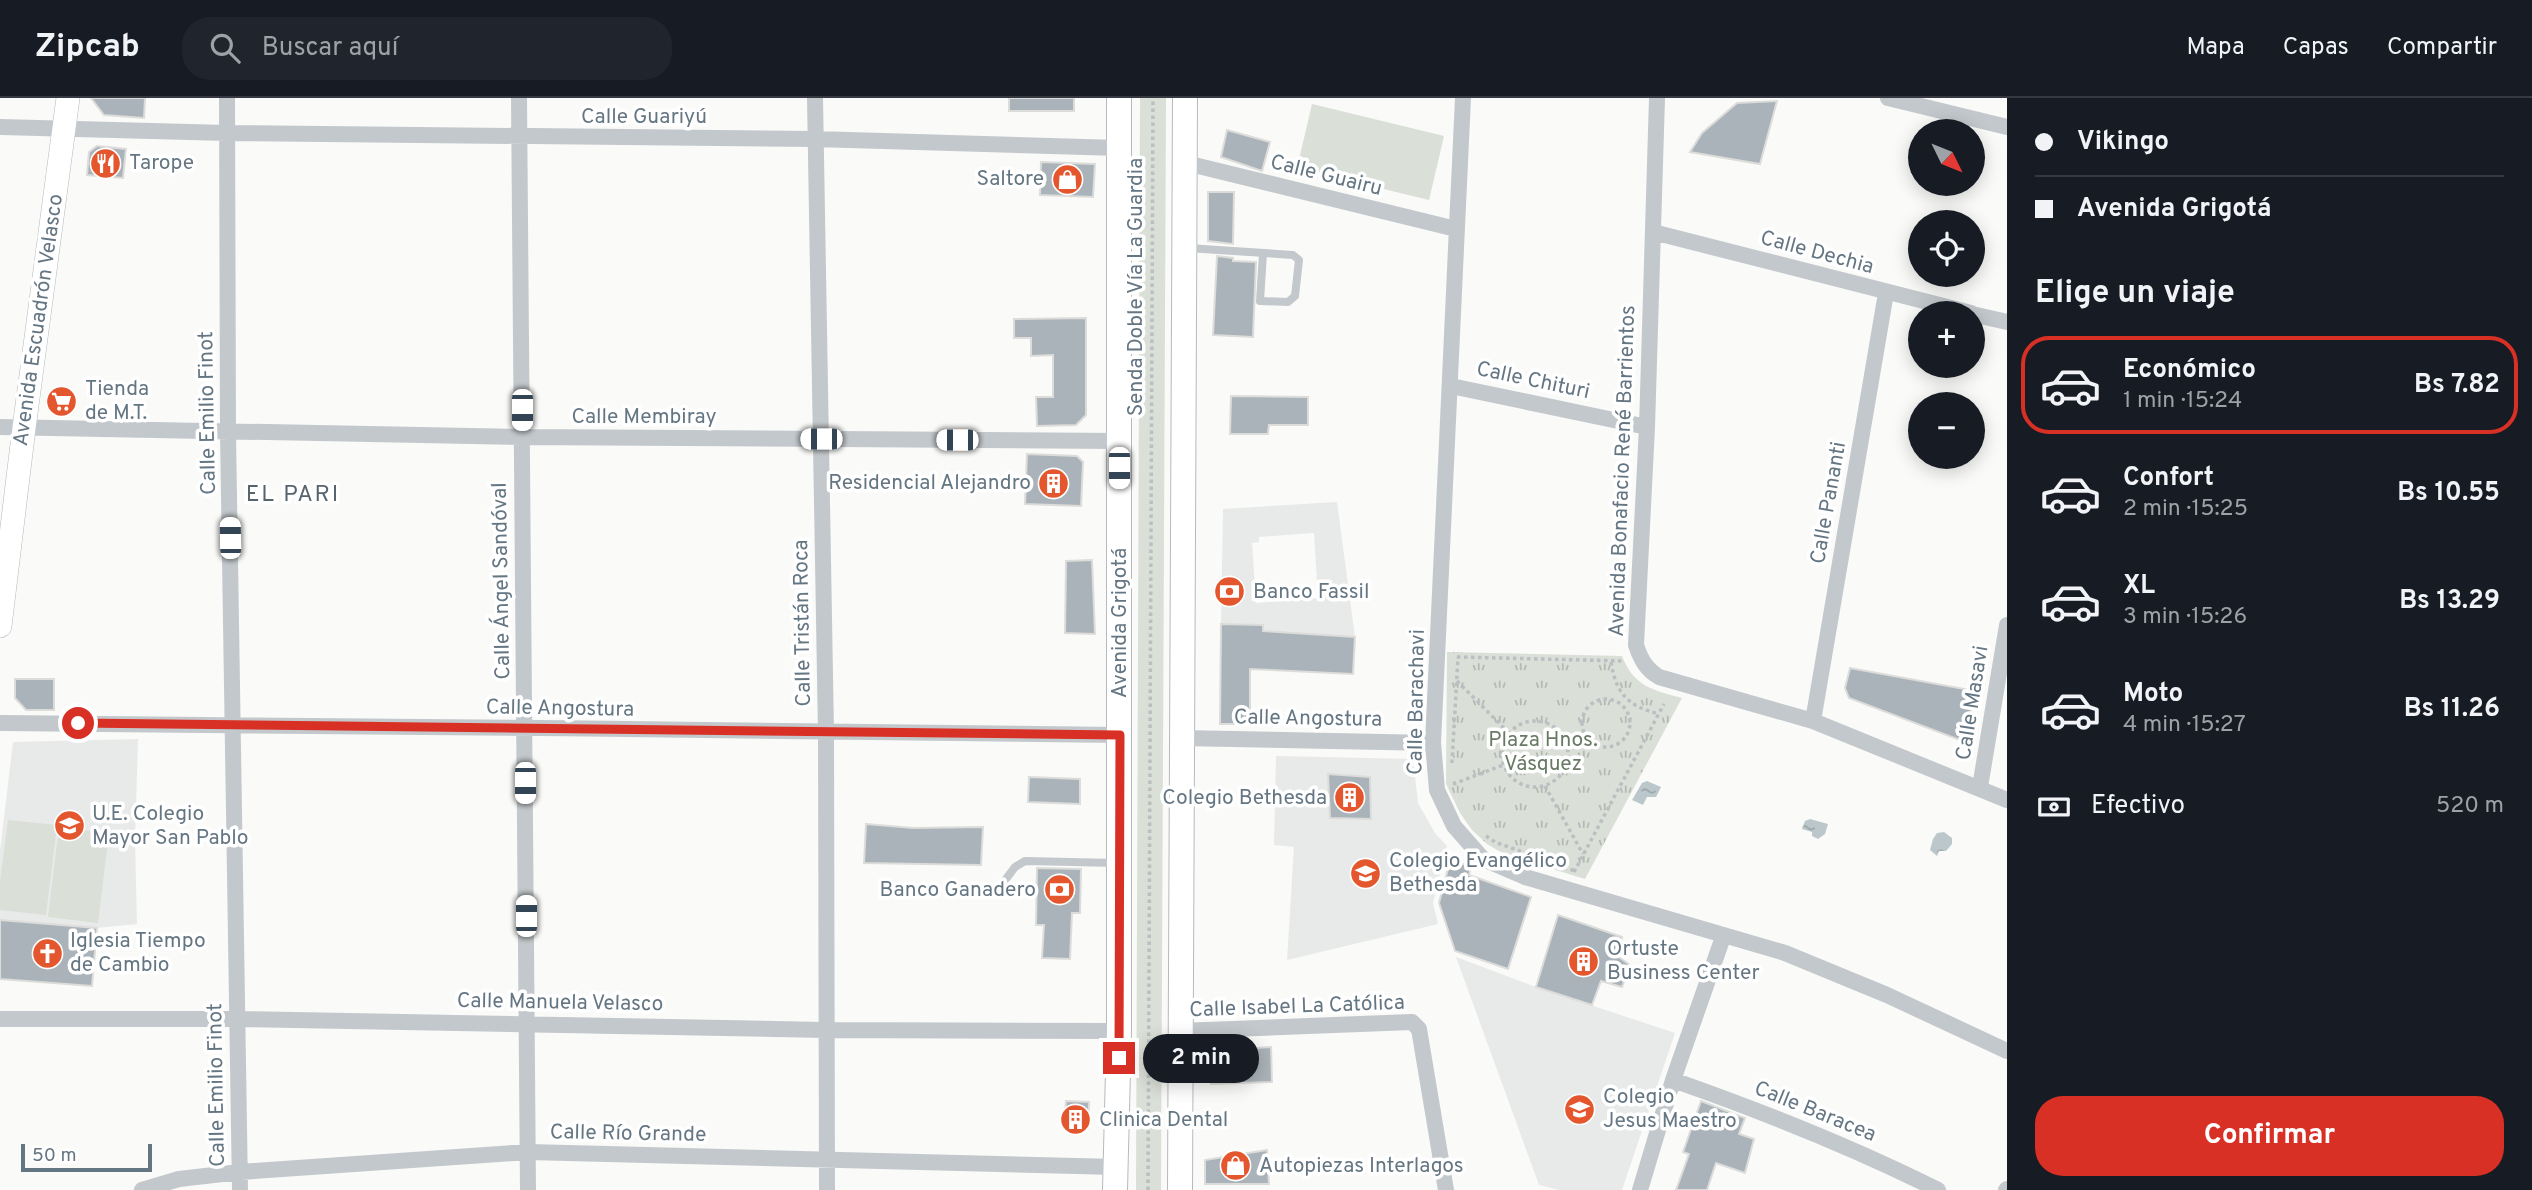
<!DOCTYPE html>
<html lang="es">
<meta charset="utf-8">
<style>
body{margin:0;font-family:Overpass,sans-serif;background:#20242c;color:#f1f3f6;height:100vh;display:flex;flex-direction:column;font-size:26px;white-space:nowrap}
*{box-sizing:border-box;margin:0}
p{font-size:23px;color:#9ea1a6}
.icon{flex:none;width:38px;height:38px;fill:none;stroke:currentColor;stroke-width:2;stroke-linecap:round;stroke-linejoin:round}
.map{position:relative;flex:1;overflow:hidden}
.sheet{display:flex;flex-direction:column;background:#171b24;width:525px}
.sheet>*{flex:none}
.hud{display:grid;align-content:center;height:154px;padding:0 28px;background:#171b24}
.needle{width:46px;rotate:133deg}
.controls{position:absolute;left:1908px;top:21px;display:grid;gap:14px}
.controls a{display:grid;place-items:center;width:77px;height:77px;border-radius:50%;background:#171b24;box-shadow:0 4px 18px #0003;font-size:35px}
.scale{position:absolute;left:21px;bottom:18px;width:131px;box-sizing:border-box;padding-left:7px;border:4px solid #657683;border-top:0;font-size:19px;line-height:24px;white-space:nowrap;color:#657683;-webkit-text-stroke:5px #fff;paint-order:stroke}
.end{position:absolute;width:32px;height:32px;margin:-16px;border:9px solid #d93025;background:#fff;box-shadow:0 0 0 4px #fff}
.from{border-radius:50%}
.bubble{position:absolute;height:49px;border-radius:24px;background:#171b24;box-shadow:0 4px 18px #0003;font-size:23px;font-weight:700;line-height:49px;text-align:center}
.car{position:absolute;width:21px;height:42px;margin:-21px -10px;border-radius:9px;box-shadow:0 0 5px 2px #0007;background:linear-gradient(#fff 24%,#345 0 40%,#fff 0 76%,#345 0 86%,#fff 0)}
.hud b{display:flex;align-items:center;gap:24px;height:66px;font-size:26px}
.hud b+b{border-top:2px solid #363941}
.hud i{width:18px;height:18px;background:#f1f3f6}
ul{padding:0;list-style:none}
li{display:flex;align-items:center;gap:21px;height:98px;margin:0 14px 10px;padding:0 14px;border:4px solid transparent;border-radius:28px}
li div{flex:1}
li b{display:block;font-size:26px}
li em{font-style:normal;font-weight:700}
li.current{border-color:#d93025}
li>.icon{width:63px;height:63px;stroke-width:1.5}
h2{padding:0 28px;font-size:32px;line-height:84px}
.pay{display:flex;align-items:center;gap:18px;height:77px;padding:0 28px;font-size:26px}
.pay p{margin-inline-start:auto}
.button{display:flex;gap:14px;margin-top:auto;padding:14px 28px}
.button a{flex:1;height:80px;border-radius:28px;background:#d93025;color:#fff;font-size:28px;font-weight:700;line-height:80px;text-align:center}
header{display:flex;align-items:center;gap:42px;box-sizing:border-box;height:98px;padding:0 35px;background:#171b24;border-bottom:2px solid #363941}
header strong{font-size:33px}
nav{display:flex;gap:38px;margin-inline-start:auto;font-size:24px}
.search{width:490px;height:63px;background:#20242c;display:flex;align-items:center;gap:18px;box-sizing:border-box;padding:0 24px;border-radius:28px;color:#9ea1a6;font-size:26px}
main{display:flex;flex:1;min-height:0}
.map>svg:first-child{display:block}
.built{fill:#e8e9e9;fill-rule:evenodd}
.green{fill:#dadfd7}
.park{fill:url(#park-tufts)}
.water{fill:url(#water-ripples)}
.building{fill:#aab3b9;stroke:#dcdcda;stroke-width:2}
.lines{fill:none;stroke-linecap:round;stroke-linejoin:round}
.secondary-casing{stroke:#b3babf;stroke-width:24}
.primary-casing{stroke:#b5babe;stroke-width:26}
.path{stroke:#bbbfc2;stroke-width:3.5;stroke-dasharray:3.5 3.5;stroke-linecap:butt}
.lane{stroke:#c3c8cc;stroke-width:8}
.street{stroke:#c3c8cc;stroke-width:16}
.secondary{stroke:#fff;stroke-width:23}
.primary{stroke:#fff;stroke-width:24}
.route{stroke:#d93025;stroke-width:9}
.labels{text-anchor:middle;dominant-baseline:central;stroke-width:7;stroke-linejoin:round;paint-order:stroke}
.street-label{font-size:21px;fill:#657683;stroke:#fff}
.poi-label{font-size:21px;fill:#657683;stroke:#fff;text-anchor:start}
.park-label{font-size:21px;fill:#687a64;stroke:#fff}
.neighbourhood-label{font-size:23px;letter-spacing:2px;fill:#57646e;stroke:#fff}
</style>
<header>
<strong>Zipcab</strong>
<div class="search"><svg class="icon" aria-label="search" viewBox="0 0 24 24"><circle cx="10" cy="10" r="6"/><path d="M15 15l6 6"/></svg>Buscar aquí</div>
<nav><a>Mapa</a><a>Capas</a><a>Compartir</a></nav>
</header>
<main>
<div class="map">
<svg width="2007" height="1092" viewBox="0 0 2007 1092">
<defs>
<pattern id="park-tufts" width="24" height="20" patternUnits="userSpaceOnUse" patternTransform="scale(1.75)"><rect width="24" height="20" fill="#dadfd7"/><path d="M3 7l-1-3M5 7V3M7 7l1-3M15 17l-1-3M17 17v-4M19 17l1-3" fill="none" stroke="#b4b9b4"/></pattern>
<pattern id="water-ripples" width="26" height="14" patternUnits="userSpaceOnUse" patternTransform="scale(1.75)"><rect width="26" height="14" fill="#bbc7cb"/><path d="M2 4q2-2 4 0t4 0M15 11q2-2 4 0t4 0" fill="none" stroke="#9ca6aa"/></pattern>
</defs>
<rect width="100%" height="100%" fill="#fafaf8"/>
<path class="built" d="M1337 404 1355 539 1263 533 1262 527 1221 526 1223 411ZM1314 435 1318 500 1256 505 1252 445 1259 444V439Z
M138 641 135 742 137 826 97 830 0 822V753L13 644Z
M1276 658 1413 661 1418 705 1435 735 1447 748 1433 805 1438 826 1287 862 1294 749 1274 747Z
M1456 859 1536 889 1675 935 1622 1092H1559L1539 1087Z"/>
<path class="green" d="M1140 0H1166L1161 1092H1136Z
M1312 6 1444 38 1429 102 1297 70Z
M8 722 57 727 46 817 0 812V784Z
M59 729 109 735 98 825 48 819Z"/>
<path class="park" d="M1447 554 1622 558C1634 589 1653 592 1682 600L1585 781 1504 756 1487 746 1472 732 1460 715 1446 686Z"/>
<path class="water" d="M1647 683 1661 689 1656 699H1647L1643 707 1632 702 1642 685Z
M1810 721 1828 726 1825 736 1818 741 1812 738V734L1802 731 1805 723Z
M1944 734 1952 740V746L1946 753H1939L1937 758 1930 752 1933 741 1937 735Z"/>
<path class="building" d="M91 0H145L144 20 104 17Z
M1009 0H1074V13H1009Z
M1777 3 1760 66 1690 54 1702 35 1737 5Z
M1227 32 1270 44 1262 73 1221 59Z
M97 48 126 51 123 80 87 77 89 54Z
M1041 64 1095 66 1093 99 1040 97Z
M1208 94H1234L1233 146 1208 143Z
M1217 158 1233 160V163L1256 164 1253 239 1213 237Z
M1086 220V317L1076 327 1037 328 1036 299H1053V257L1031 258V240H1014V221Z
M1231 298 1308 299V327H1269L1268 336H1230Z
M1027 356 1077 358 1083 364 1081 408 1025 406Z
M1092 462 1095 536 1065 535 1066 463Z
M1221 526 1263 527V533L1355 539 1353 576 1250 571V626H1220Z
M1850 570 1975 593 1965 644 1849 600 1845 590Z
M15 581H54V612H26L15 600Z
M1328 676 1370 679 1371 721 1330 720Z
M1029 679 1080 681V706L1028 704Z
M866 726 913 730 983 729 981 767 864 765Z
M1450 763 1471 768 1469 777 1531 799 1508 871 1455 853 1439 805Z
M1037 770 1081 771 1080 815H1072L1070 861 1042 860 1044 827H1036Z
M1558 817 1622 839 1619 859 1630 867 1622 889 1601 883 1592 907 1536 889Z
M0 822 97 830 92 888 0 881Z
M1271 949 1272 984 1211 986V972H1215L1214 960 1222 952Z
M1066 1003 1089 1004 1088 1030 1064 1029Z
M1701 1003 1745 1020 1739 1036 1754 1041 1745 1075 1716 1065 1707 1092H1676L1689 1056 1683 1054Z
M1267 1052 1269 1086H1205V1062Z"/>
<g class="lines">
<defs>
<path id="secondary" d="M0 528 24 330 68 0"/>
<path id="primary" d="M1115 1092 1119 933V0
M1180 1092 1185 0"/>
</defs>
<use href="#secondary" class="secondary-casing"/>
<use href="#primary" class="primary-casing"/>
<path class="path" d="M1457 559 1624 563
M1611 564C1616 595 1627 608 1659 616
M1457 583 1509 635
M1582 625a24 24 0 1 1 48 0a24 24 0 1 1-48 0Z
M1502 656a33 33 0 1 1 66 0a33 33 0 1 1-66 0Z
M1567 646 1585 638
M1452 665 1458 559
M1453 686 1503 667
M1545 688 1583 756
M1486 738 1495 744 1575 773
M1574 774 1664 606
M1148 1092 1153 0"/>
<path class="lane" d="M1188 150 1293 157 1299 162 1295 198 1288 204 1260 203 1263 155
M1000 789 1015 769 1025 763 1117 765"/>
<path class="street" d="M227 0 228 335 240 1092
M519 0 528 1092
M815 0 826 635 827 1092
M1463 0 1433 645 1437 692 1454 728 1483 761 1525 779 1785 855 1887 897 2007 953
M1657 0 1647 329 1636 547C1641 562 1646 571 1659 579L1813 623 2007 702
M1888 0 2007 29
M0 29 227 35 815 41 1119 50
M1186 65 1456 131
M1653 134 1971 215
M1972 216 2007 224
M1451 288 1647 329
M0 329 522 339 1119 343
M1813 623 1886 195
M0 625C373 626 747 634 1120 637
M1181 640 1433 645
M1980 689 2007 527
M0 921H236L825 932 1119 933
M1179 933 1412 924 1419 931 1446 1092
M1673 982C1764 1014 1852 1049 1938 1092
M142 1092 179 1081 240 1074 528 1054 1116 1069
M1640 1092 1673 982 1723 839
M2006 1092 2007 1091"/>
<use href="#secondary" class="secondary"/>
<use href="#primary" class="primary"/>
</g>
<g class="lines">
<path class="route" d="M78 625 1120 637 1119 960"/>
</g>
<defs>
<symbol id="restaurant-disc" viewBox="-11 -11 22 22"><circle r="9.5" fill="#e4572e" stroke="#fff"/><path d="M-5-6h1v4h1v-4h1v4h1v-4h1v5L-1.5 .5V6h-2V.5L-5-1ZM5-6V6H3V1.5H1.5Q1.5-4 5-6Z" fill="#fff"/></symbol>
<symbol id="shop-disc" viewBox="-11 -11 22 22"><circle r="9.5" fill="#e4572e" stroke="#fff"/><path d="M-5-2.5h2.3a2.7 3.5 0 0 1 5.4 0H5L5.5 6h-11ZM-1.5-2.5h3a1.5 2.3 0 0 0-3 0Z" fill="#fff"/></symbol>
<symbol id="supermarket-disc" viewBox="-11 -11 22 22"><circle r="9.5" fill="#e4572e" stroke="#fff"/><path d="M-6-5.5h2.5l.6 2H6L4.5 2H-2.5L-4.4-4H-6ZM-1.5 3.2a1.3 1.3 0 1 0 .1 0ZM3 3.2a1.3 1.3 0 1 0 .1 0Z" fill="#fff"/></symbol>
<symbol id="building-disc" viewBox="-11 -11 22 22"><circle r="9.5" fill="#e4572e" stroke="#fff"/><path d="M-4-6H4V6H1V3H-1V6H-4ZM-2.5-4.3h1.7v1.8h-1.7ZM.8-4.3h1.7v1.8H.8ZM-2.5-1h1.7V.8h-1.7ZM.8-1h1.7V.8H.8Z" fill="#fff"/></symbol>
<symbol id="bank-disc" viewBox="-11 -11 22 22"><circle r="9.5" fill="#e4572e" stroke="#fff"/><path d="M-6-4H6V4H-6ZM0-2.3a2.3 2.3 0 1 0 0 4.6a2.3 2.3 0 1 0 0-4.6Z" fill="#fff"/></symbol>
<symbol id="school-disc" viewBox="-11 -11 22 22"><circle r="9.5" fill="#e4572e" stroke="#fff"/><path d="M0-5L7-2L0 1L-7-2ZM-4 1L0 2.5L4 1V4Q0 6-4 4Z" fill="#fff"/></symbol>
<symbol id="church-disc" viewBox="-11 -11 22 22"><circle r="9.5" fill="#e4572e" stroke="#fff"/><path d="M-1.2-6h2.4v3.5h3.3v2.4h-3.3V6h-2.4V-.1h-3.3v-2.4h3.3Z" fill="#fff"/></symbol>
</defs>
<g fill-rule="evenodd">
<use href="#restaurant-disc" x="88" y="48" width="35" height="35"/>
<use href="#shop-disc" x="1050" y="64" width="35" height="35"/>
<use href="#supermarket-disc" x="44" y="286" width="35" height="35"/>
<use href="#building-disc" x="1036" y="368" width="35" height="35"/>
<use href="#bank-disc" x="1212" y="476" width="35" height="35"/>
<use href="#building-disc" x="1332" y="682" width="35" height="35"/>
<use href="#school-disc" x="52" y="710" width="35" height="35"/>
<use href="#school-disc" x="1348" y="758" width="35" height="35"/>
<use href="#bank-disc" x="1042" y="774" width="35" height="35"/>
<use href="#church-disc" x="30" y="838" width="35" height="35"/>
<use href="#building-disc" x="1566" y="846" width="35" height="35"/>
<use href="#school-disc" x="1562" y="994" width="35" height="35"/>
<use href="#building-disc" x="1058" y="1004" width="35" height="35"/>
<use href="#shop-disc" x="1218" y="1050" width="35" height="35"/>
</g>
<g class="labels">
<g class="street-label">
<text x="644" y="19">Calle Guariyú</text>
<text transform="translate(1326 78) rotate(14)">Calle Guairu</text>
<text transform="translate(1817 155) rotate(15)">Calle Dechia</text>
<text transform="translate(1136 189) rotate(-90)">Senda Doble Vía La Guardia</text>
<text transform="translate(39 222) rotate(-82)">Avenida Escuadrón Velasco</text>
<text transform="translate(1533 283) rotate(12)">Calle Chituri</text>
<text transform="translate(208 315) rotate(-91)">Calle Emilio Finot</text>
<text x="644" y="319">Calle Membiray</text>
<text transform="translate(1623 373) rotate(-88)">Avenida Bonafacio René Barrientos</text>
<text transform="translate(1829 405) rotate(-80)">Calle Pananti</text>
<text transform="translate(502 483) rotate(-91)">Calle Ángel Sandóval</text>
<text transform="translate(803 525) rotate(-91)">Calle Tristán Roca</text>
<text transform="translate(1120 525) rotate(-90)">Avenida Grigotá</text>
<text transform="translate(1417 604) rotate(-89)">Calle Barachavi</text>
<text transform="translate(1973 605) rotate(-81)">Calle Masavi</text>
<text transform="translate(560 611) rotate(1)">Calle Angostura</text>
<text transform="translate(1308 621) rotate(1)">Calle Angostura</text>
<text transform="translate(560 905) rotate(1)">Calle Manuela Velasco</text>
<text transform="translate(1297 909) rotate(-2)">Calle Isabel La Católica</text>
<text transform="translate(217 987) rotate(-91)">Calle Emilio Finot</text>
<text transform="translate(1815 1014) rotate(22)">Calle Baracea</text>
<text transform="translate(628 1036) rotate(1)">Calle Río Grande</text>
</g>
<g class="poi-label">
<text x="129" y="65">Tarope</text>
<text x="1044" y="81" text-anchor="end">Saltore</text>
<text x="85" y="291">Tienda<tspan x="85" dy="24">de M.T.</tspan></text>
<text x="1031" y="385" text-anchor="end">Residencial Alejandro</text>
<text x="1253" y="494">Banco Fassil</text>
<text x="1327" y="700" text-anchor="end">Colegio Bethesda</text>
<text x="92" y="716">U.E. Colegio<tspan x="92" dy="24">Mayor San Pablo</tspan></text>
<text x="1389" y="763">Colegio Evangélico<tspan x="1389" dy="24">Bethesda</tspan></text>
<text x="1036" y="792" text-anchor="end">Banco Ganadero</text>
<text x="70" y="843">Iglesia Tiempo<tspan x="70" dy="24">de Cambio</tspan></text>
<text x="1607" y="851">Ortuste<tspan x="1607" dy="24">Business Center</tspan></text>
<text x="1603" y="999">Colegio<tspan x="1603" dy="24">Jesus Maestro</tspan></text>
<text x="1099" y="1022">Clinica Dental</text>
<text x="1259" y="1068">Autopiezas Interlagos</text>
</g>
<g class="park-label">
<text x="1543" y="642">Plaza Hnos.<tspan x="1543" dy="24">Vásquez</tspan></text>
</g>
<g class="neighbourhood-label">
<text x="293" y="397">EL PARI</text>
</g>
</g>
</svg>
<div class="controls">
<a><svg class="needle" viewBox="-14 -14 28 28"><path d="M0-13l5 13h-10z" fill="#e53935"/><path d="M0 13l5-13h-10z" fill="#9ea1a6"/></svg></a>
<a><svg class="icon" aria-label="locate" viewBox="0 0 24 24"><circle cx="12" cy="12" r="6"/><path d="M12 2v4M12 18v4M2 12h4M18 12h4"/></svg></a>
<a>+</a>
<a>−</a>
</div>
<div class="scale">50 m</div>
<i class="end from" style="left:78px;top:625px"></i>
<i class="end" style="left:1119px;top:960px"></i>
<div class="bubble" style="left:1143px;top:936px;width:116px">2 min</div>
<i class="car" style="left:522px;top:312px;rotate:180deg"></i>
<i class="car" style="left:821px;top:341px;rotate:270deg"></i>
<i class="car" style="left:957px;top:342px;rotate:270deg"></i>
<i class="car" style="left:1119px;top:370px;rotate:180deg"></i>
<i class="car" style="left:230px;top:440px;rotate:359deg"></i>
<i class="car" style="left:525px;top:685px;rotate:180deg"></i>
<i class="car" style="left:526px;top:818px;rotate:0deg"></i>
</div>
<section class="sheet">
<div class="hud">
<b><i class="from"></i>Vikingo</b>
<b><i></i>Avenida Grigotá</b>
</div>
<h2>Elige un viaje</h2>
<ul>
<li class="current"><svg class="icon" aria-label="car" viewBox="0 0 24 24"><path d="M5 17H2v-5l4-1 3-4h7l3 4 3 1v5h-3M9 17h6M6 11h13"/><circle cx="7" cy="17" r="2"/><circle cx="17" cy="17" r="2"/></svg><div><b>Económico</b><p>1 min · 15:24</p></div><em>Bs 7.82</em></li>
<li><svg class="icon" aria-label="car" viewBox="0 0 24 24"><path d="M5 17H2v-5l4-1 3-4h7l3 4 3 1v5h-3M9 17h6M6 11h13"/><circle cx="7" cy="17" r="2"/><circle cx="17" cy="17" r="2"/></svg><div><b>Confort</b><p>2 min · 15:25</p></div><em>Bs 10.55</em></li>
<li><svg class="icon" aria-label="car" viewBox="0 0 24 24"><path d="M5 17H2v-5l4-1 3-4h7l3 4 3 1v5h-3M9 17h6M6 11h13"/><circle cx="7" cy="17" r="2"/><circle cx="17" cy="17" r="2"/></svg><div><b>XL</b><p>3 min · 15:26</p></div><em>Bs 13.29</em></li>
<li><svg class="icon" aria-label="car" viewBox="0 0 24 24"><path d="M5 17H2v-5l4-1 3-4h7l3 4 3 1v5h-3M9 17h6M6 11h13"/><circle cx="7" cy="17" r="2"/><circle cx="17" cy="17" r="2"/></svg><div><b>Moto</b><p>4 min · 15:27</p></div><em>Bs 11.26</em></li>
</ul>
<div class="pay"><svg class="icon" aria-label="cash" viewBox="0 0 24 24"><path d="M3 7h18v10H3z"/><circle cx="12" cy="12" r="2"/></svg>Efectivo<p>520 m</p></div>
<div class="button"><a>Confirmar</a></div>
</section>
</main>
